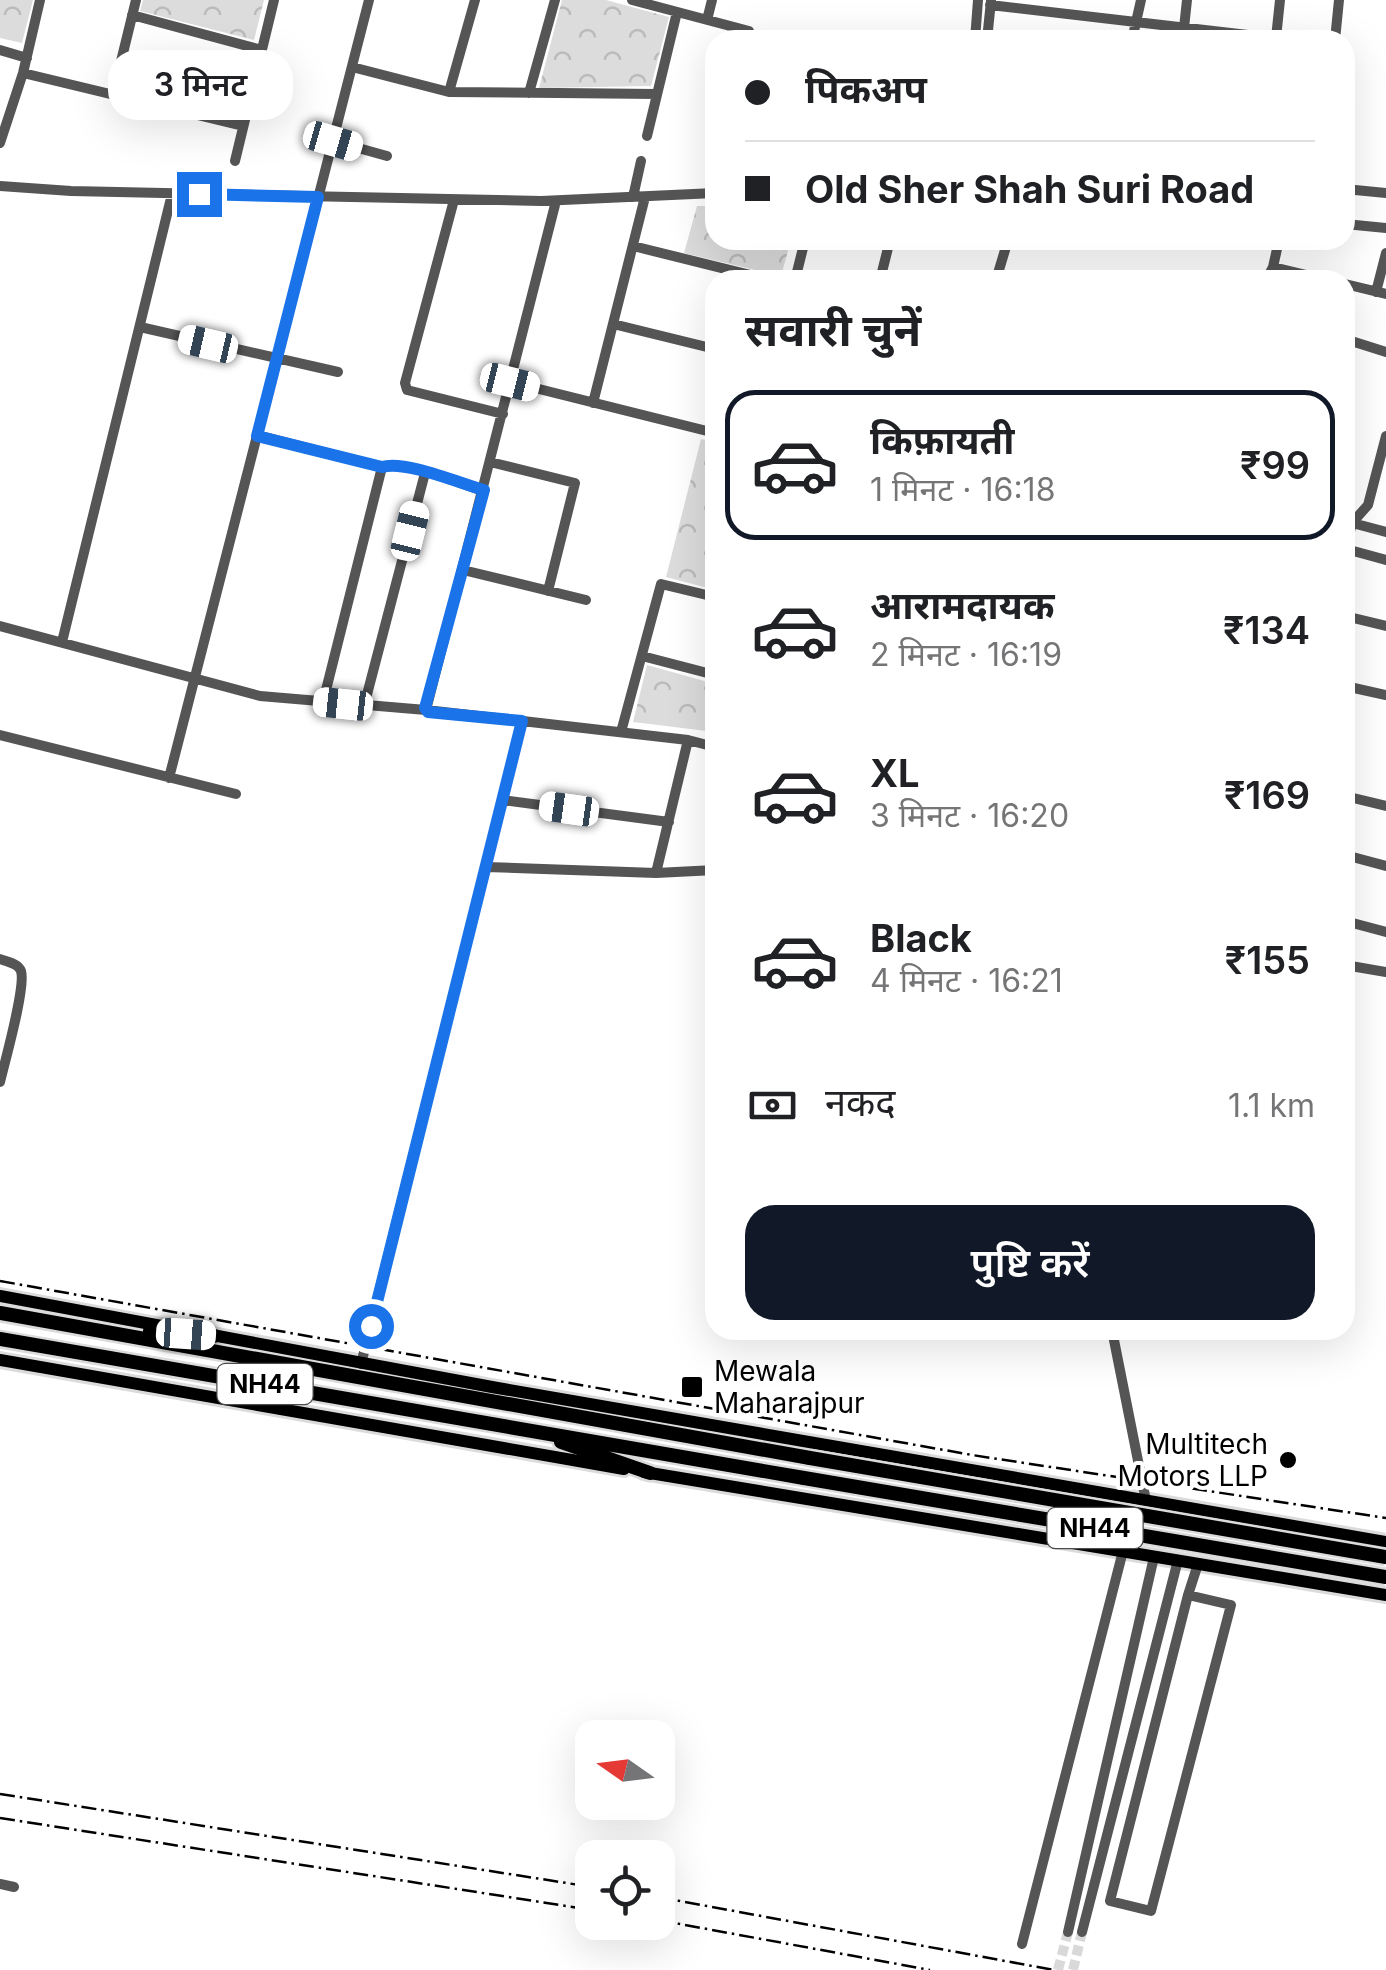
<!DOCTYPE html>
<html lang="hi">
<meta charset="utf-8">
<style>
body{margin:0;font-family:Inter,"Noto Sans Devanagari",sans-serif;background:#f2f2f2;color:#202124;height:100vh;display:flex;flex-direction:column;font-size:38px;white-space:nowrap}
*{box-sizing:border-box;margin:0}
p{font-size:32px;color:#757577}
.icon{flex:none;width:55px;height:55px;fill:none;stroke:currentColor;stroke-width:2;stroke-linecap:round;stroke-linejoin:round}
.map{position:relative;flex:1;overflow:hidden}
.panel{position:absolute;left:705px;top:270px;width:650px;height:1070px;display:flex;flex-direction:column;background:#fff;border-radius:30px;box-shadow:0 10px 40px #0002}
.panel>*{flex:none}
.banner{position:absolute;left:705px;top:30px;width:650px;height:220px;border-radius:30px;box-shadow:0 10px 40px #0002;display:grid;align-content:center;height:220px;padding:0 40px;background:#fff}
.needle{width:65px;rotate:284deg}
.tools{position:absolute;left:575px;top:1720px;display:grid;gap:20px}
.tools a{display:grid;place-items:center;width:100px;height:100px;border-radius:20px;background:#fff;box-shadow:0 10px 40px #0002;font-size:50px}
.end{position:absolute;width:45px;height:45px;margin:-22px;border:12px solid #1a73e8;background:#fff;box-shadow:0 0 0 5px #fff}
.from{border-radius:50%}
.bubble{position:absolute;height:70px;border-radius:30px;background:#fff;box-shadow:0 10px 40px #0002;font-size:32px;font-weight:600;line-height:70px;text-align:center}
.car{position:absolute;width:30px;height:60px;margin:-30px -15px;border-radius:12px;box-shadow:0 0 8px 2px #0007;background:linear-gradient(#fff 24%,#345 0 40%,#fff 0 76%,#345 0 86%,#fff 0)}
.banner b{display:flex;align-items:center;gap:35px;height:95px;font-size:38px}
.banner b+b{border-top:2px solid #e0e0e0}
.banner i{width:25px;height:25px;background:#202124}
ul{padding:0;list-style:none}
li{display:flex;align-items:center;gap:30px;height:150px;margin:0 20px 15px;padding:0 20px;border:5px solid transparent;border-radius:30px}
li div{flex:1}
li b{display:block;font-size:38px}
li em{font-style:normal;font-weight:600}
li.current{border-color:#111827}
li>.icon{width:90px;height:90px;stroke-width:1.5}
h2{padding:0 40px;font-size:45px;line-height:120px}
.pay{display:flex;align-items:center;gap:25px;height:110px;padding:0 40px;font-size:38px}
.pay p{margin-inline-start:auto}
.cta{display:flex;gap:20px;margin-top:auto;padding:20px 40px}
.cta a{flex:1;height:115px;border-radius:30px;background:#111827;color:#fff;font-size:40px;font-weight:600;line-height:115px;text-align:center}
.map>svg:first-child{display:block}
.park{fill:url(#park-crowns)}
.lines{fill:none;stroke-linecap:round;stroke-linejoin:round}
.minor-tunnel{stroke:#d9d9d9;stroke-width:10;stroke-dasharray:10 5;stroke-linecap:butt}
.major-casing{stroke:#dbdbdb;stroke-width:18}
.highway-casing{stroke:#dbdbdb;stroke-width:19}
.minor{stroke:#555;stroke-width:10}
.major{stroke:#000;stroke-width:12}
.highway{stroke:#000;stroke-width:14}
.rail{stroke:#000;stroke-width:2.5;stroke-dasharray:15 5 2.5 5;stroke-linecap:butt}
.highway-bridge-casing{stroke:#dbdbdb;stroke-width:19;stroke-linecap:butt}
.highway-bridge{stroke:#000;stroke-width:14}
.route{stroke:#1a73e8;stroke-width:12}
.poi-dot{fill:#000;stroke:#fff;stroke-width:4}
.labels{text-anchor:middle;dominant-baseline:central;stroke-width:8;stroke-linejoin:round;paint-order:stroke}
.shield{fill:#fff;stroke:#4c4c4c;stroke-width:2.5}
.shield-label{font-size:25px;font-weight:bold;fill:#000}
.poi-label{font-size:28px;fill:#000;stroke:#fff;text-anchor:start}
</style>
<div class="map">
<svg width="1386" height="1970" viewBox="0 0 1386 1970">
<defs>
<pattern id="park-crowns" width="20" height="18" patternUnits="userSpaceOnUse" patternTransform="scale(2.5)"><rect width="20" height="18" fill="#dcdcdc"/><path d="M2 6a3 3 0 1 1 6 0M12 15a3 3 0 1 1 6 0" fill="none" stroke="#bbb"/></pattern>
</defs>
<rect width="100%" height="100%" fill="#fff"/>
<path class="park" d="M0 0H33L22 43 0 38Z
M143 0H264L254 40 140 11Z
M562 0H606L669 17 651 86 539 88Z
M697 206H715V240H791L781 276 684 253Z
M701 439 715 442V590L666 577Z
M647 665 715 684V732L633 722Z"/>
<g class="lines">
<path class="minor-tunnel" d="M1058 1970 1068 1932
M1073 1970 1082 1932"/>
<defs>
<path id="major" d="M0 1296 167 1327
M207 1334 492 1387 1386 1542
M0 1360 624 1469
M644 1472 1386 1595"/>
<path id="highway" d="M0 1313 810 1458
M150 1331 214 1336
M0 1339 804 1478
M561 1442 650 1473"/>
</defs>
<use href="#major" class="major-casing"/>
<use href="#highway" class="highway-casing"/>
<path class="minor" d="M632 0 749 31
M990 5 1290 40
M132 15 262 50
M707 20 712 0
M1184 28 1187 0
M1276 38 1280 0
M975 40 978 0
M987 40 991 1
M1132 40 1141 0
M1335 40 1339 0
M0 50 27 58
M352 67 449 92 657 94
M23 73 243 126
M449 92 475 0
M529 93 555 0
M113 94 136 0
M647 136 677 12
M333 141 387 156
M0 143 23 73 40 0
M235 161 274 0
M0 186 71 191 541 201 715 193
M1345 189 1386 193
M633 197 641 161
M454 200 405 383 407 390 503 414
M556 201 426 710 688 740 715 747
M1345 224 1386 228
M633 246 770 280
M1273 267 1279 240
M795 280 805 240
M880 280 890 240
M996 280 1008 240
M1266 280 1273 267 1327 280
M1345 284 1386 294
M1376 292 1386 253
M613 324 715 349
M140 327 338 372
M1345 339 1386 352
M511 382 715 433
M593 403 645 197
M257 435 382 467C406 460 459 483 483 491
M490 462 575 483 548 591
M1345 521 1386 532
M1346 549 1386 560
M1345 552 1352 523 1368 505 1386 436
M463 570 586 600
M1345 616 1386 626
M0 626 260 696 426 710
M62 642 172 194
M642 656 715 675
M1345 686 1386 695
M323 702 382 467
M364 706 425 473
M621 732 661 584 715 597
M0 735 236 794
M169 778 369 0
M1345 796 1386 806
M502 800 669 822
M1345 855 1386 866
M486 867 656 873 715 870
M656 873 688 740
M1345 921 1386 932
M0 959C7 962 18 963 21 971 26 987 5 1061 0 1082
M1345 965 1386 972
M1112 1330 1146 1501
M361 1364 522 721
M1188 1595 1110 1901 1151 1911 1231 1605 1188 1595 1198 1564
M0 1884 14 1887
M1068 1932 1154 1557
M1082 1932 1178 1560
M1022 1944 1123 1551"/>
<use href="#major" class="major"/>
<use href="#highway" class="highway"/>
<path class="rail" d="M0 1281 972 1455 1386 1518
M0 1794 592 1887
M0 1818 592 1910
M658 1897 1054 1970
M658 1920 930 1970"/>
<defs>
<path id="highway-bridge" d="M810 1458 1386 1557
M804 1478 1386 1577"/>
</defs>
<use href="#highway-bridge" class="highway-bridge-casing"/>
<use href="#highway-bridge" class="highway-bridge"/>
</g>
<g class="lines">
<path class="route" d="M199 194 318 197 257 436 382 467C405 460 459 483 484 490L425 708 428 712 522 721 371 1326"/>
</g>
<g class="poi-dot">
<rect x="680" y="1375" width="24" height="24" rx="5"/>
<circle cx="1288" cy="1460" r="10"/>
</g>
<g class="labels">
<g class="shield">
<rect x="217.5" y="1364" width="95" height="40" rx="8"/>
<rect x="1047.5" y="1508" width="95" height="40" rx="8"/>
</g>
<g class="shield-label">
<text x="265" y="1384">NH44</text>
<text x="1095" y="1528">NH44</text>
</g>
<g class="poi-label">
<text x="714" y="1371">Mewala<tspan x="714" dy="32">Maharajpur</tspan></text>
<text x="1268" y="1444" text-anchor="end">Multitech<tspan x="1268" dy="32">Motors LLP</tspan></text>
</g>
</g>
</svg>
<div class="tools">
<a><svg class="needle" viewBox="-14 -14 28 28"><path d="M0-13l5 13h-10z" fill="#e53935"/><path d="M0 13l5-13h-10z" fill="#757577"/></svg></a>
<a><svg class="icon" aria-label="locate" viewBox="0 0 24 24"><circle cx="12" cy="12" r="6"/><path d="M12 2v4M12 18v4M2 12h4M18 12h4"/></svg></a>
</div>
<i class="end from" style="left:371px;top:1326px"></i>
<i class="end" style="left:199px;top:194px"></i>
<div class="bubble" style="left:108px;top:50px;width:185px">3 मिनट</div>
<i class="car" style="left:333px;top:141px;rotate:106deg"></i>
<i class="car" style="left:208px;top:344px;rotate:283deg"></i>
<i class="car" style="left:510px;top:382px;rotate:104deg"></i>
<i class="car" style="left:410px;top:531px;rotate:14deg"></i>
<i class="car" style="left:343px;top:704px;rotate:276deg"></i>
<i class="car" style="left:569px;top:809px;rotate:278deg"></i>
<i class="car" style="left:186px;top:1334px;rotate:94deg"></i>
<div class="banner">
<b><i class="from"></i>पिकअप</b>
<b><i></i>Old Sher Shah Suri Road</b>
</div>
<section class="panel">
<h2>सवारी चुनें</h2>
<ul>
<li class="current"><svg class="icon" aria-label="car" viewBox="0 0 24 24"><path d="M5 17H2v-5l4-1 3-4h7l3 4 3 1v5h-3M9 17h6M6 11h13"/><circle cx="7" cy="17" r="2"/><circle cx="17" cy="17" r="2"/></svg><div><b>किफ़ायती</b><p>1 मिनट · 16:18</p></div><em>₹99</em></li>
<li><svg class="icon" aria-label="car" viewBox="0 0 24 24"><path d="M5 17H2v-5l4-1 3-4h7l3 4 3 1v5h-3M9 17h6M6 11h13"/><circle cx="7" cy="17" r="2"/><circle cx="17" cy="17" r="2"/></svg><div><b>आरामदायक</b><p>2 मिनट · 16:19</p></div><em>₹134</em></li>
<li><svg class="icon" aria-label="car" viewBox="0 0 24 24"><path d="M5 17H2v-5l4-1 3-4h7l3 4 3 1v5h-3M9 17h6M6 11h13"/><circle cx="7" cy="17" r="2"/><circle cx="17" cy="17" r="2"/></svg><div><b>XL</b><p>3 मिनट · 16:20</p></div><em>₹169</em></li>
<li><svg class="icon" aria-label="car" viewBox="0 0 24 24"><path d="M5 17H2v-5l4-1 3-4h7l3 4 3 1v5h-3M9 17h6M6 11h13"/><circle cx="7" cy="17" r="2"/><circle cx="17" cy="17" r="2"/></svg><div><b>Black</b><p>4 मिनट · 16:21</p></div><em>₹155</em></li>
</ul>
<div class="pay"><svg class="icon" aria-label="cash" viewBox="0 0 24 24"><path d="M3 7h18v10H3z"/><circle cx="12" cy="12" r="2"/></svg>नकद<p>1.1 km</p></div>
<div class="cta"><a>पुष्टि करें</a></div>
</section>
</div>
